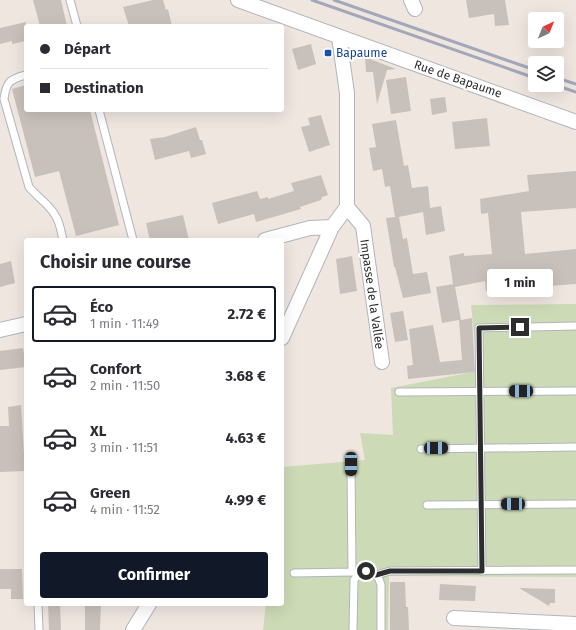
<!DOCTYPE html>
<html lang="fr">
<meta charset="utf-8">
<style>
body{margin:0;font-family:"Fira Sans",sans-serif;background:#f7f7f7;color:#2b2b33;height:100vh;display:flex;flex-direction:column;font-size:15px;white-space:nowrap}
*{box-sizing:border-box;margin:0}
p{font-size:13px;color:#7c7c81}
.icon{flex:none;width:22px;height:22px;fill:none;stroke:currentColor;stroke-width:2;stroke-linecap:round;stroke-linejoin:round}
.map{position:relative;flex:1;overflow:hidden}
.side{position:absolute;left:24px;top:238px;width:260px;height:368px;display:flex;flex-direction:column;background:#fff;border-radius:4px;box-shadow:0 4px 16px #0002}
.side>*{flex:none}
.banner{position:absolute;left:24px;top:24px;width:260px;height:88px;border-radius:4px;box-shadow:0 4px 16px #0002;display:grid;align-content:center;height:88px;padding:0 16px;background:#fff}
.needle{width:26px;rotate:43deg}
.fabs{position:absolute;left:528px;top:12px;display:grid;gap:8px}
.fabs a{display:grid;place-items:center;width:36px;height:36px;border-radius:4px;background:#fff;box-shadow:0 4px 16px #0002;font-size:20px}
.end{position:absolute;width:18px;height:18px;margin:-9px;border:5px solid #2d2d2d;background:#fff;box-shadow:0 0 0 2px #fff}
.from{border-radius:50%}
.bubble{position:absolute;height:28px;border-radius:4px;background:#fff;box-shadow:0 4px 16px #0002;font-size:13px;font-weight:700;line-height:28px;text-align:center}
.car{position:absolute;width:12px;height:24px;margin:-12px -6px;border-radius:5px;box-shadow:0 0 3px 1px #0007;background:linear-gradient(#222 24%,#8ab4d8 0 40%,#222 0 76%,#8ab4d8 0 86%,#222 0)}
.banner b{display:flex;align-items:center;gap:14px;height:38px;font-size:15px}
.banner b+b{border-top:1px solid #e1e1e2}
.banner i{width:10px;height:10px;background:#2b2b33}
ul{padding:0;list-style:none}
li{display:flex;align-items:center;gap:12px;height:56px;margin:0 8px 6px;padding:0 8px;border:2px solid transparent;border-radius:4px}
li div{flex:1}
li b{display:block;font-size:15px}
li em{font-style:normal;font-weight:700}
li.selected{border-color:#111827}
li>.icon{width:36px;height:36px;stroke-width:1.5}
h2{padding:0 16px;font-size:18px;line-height:48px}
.button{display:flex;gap:8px;margin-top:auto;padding:8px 16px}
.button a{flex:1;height:46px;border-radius:4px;background:#111827;color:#fff;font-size:16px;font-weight:700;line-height:46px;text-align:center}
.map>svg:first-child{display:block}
.cemetery{fill:#cddab6}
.building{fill:#c8c1bb}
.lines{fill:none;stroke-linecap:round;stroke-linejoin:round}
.lane-casing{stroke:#b0b5bd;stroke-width:9}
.street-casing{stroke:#b0b5bd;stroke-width:16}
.lane{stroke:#fff;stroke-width:7}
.street{stroke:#fff;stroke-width:14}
.rail{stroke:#a2a8b8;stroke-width:3}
.route{stroke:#2d2d2d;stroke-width:5}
.transit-dot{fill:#1a4fb4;stroke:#fff;stroke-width:1.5}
.labels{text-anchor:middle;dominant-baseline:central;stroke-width:4;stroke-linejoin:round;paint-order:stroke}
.transit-label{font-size:12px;fill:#164399;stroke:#fff;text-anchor:start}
.street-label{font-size:12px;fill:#2d2d2d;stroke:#fff}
</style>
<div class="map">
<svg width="576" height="630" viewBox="0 0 576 630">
<rect width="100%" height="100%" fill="#efe6e0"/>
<path class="cemetery" d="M576 304V577L389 576 388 630H263L266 604H282V467L365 460 360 433 393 435 391 388 478 371 471 305Z"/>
<path class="building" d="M33 0H61L67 26H40Z
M153 0H163L166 10 168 9 172 26H129L123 7Z
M466 0H505L509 25 495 26 494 14 469 18Z
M26 22V41L12 44V41L0 44V28Z
M311 44 316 64 298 70 292 49Z
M365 57 396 69 387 70 377 104 373 72H366Z
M406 77 411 111 391 114 386 80Z
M26 85V110H90L119 225 76 236 59 171 35 177 12 89Z
M445 97 447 112 432 115 430 99Z
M321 115 330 145 309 152 301 127 310 125 308 118Z
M487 118 490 146 455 149 452 122Z
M396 120 404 166 408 165 412 188 428 186 430 208 441 206 445 231 426 235 423 212 399 217 403 239 407 238 413 274 427 272 431 293 403 298 395 267H394L386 218 395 217 390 186 385 187 382 169 373 171 369 148 376 147 372 124Z
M196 127 200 140H202L206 154 191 158 189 151 155 160 150 139 165 137Z
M576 171V208L521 212 525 254 576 249V284L486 291 485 281 455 287 461 320 472 318 475 372 408 379 407 366 413 365 409 329 433 325 440 362 462 360 459 320 442 323 436 287 453 284 449 256 464 253V256L492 254 488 213 481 214 480 199 529 191 527 175Z
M321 175 328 195 322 197 321 200 300 207 301 209 256 222 254 214 218 224 212 203 257 191 260 199 268 197V199L294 191 291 183Z
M183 215 189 240H150L146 223Z
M352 256 357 291 340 294 336 259Z
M11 261 15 283 0 287V264Z
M403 311 408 340 395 342 390 313Z
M23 348 26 367 0 370V351Z
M21 405 24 453H26V471L0 472V426H9L8 407Z
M0 569H22L23 599H11V589H0Z
M390 582H405L406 607H408L409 630H390Z
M440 584 476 586 475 601 439 600Z
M519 588 555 589V603H550L549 606Z
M48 604H60L61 630H49Z
M85 604H101L100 630H85Z"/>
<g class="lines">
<defs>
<path id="lane" d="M70 0 77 26
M26 75C9 79 6 83 4 99L29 187C37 197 49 204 55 215 60 222 61 232 63 240
M99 110 133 240
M399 392 576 391
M421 449 576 447
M427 505 576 504
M482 571 479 328 576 326
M294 573 352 572 351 464
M376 575 390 571 576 570
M38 604 39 630
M353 630 354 580C362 567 377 569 381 585V630"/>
<path id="street" d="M238 0 576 122
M411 0 415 9
M347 207 363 226 382 362
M265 240 310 228 332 227
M0 330 26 324
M282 338 332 227 347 207V93L339 37
M454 618 576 624
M133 630 149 604"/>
</defs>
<use href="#lane" class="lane-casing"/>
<use href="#street" class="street-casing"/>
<use href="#lane" class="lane"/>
<use href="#street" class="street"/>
<path class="rail" d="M312 0 535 78
M334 0 535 70
M557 78 576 84
M555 85 576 92"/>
</g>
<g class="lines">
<path class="route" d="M366 571 372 572 376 575 390 571H482L479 328 520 327"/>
</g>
<rect class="transit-dot" x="324" y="49" width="8" height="8" rx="2"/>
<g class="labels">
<g class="transit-label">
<text x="336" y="53">Bapaume</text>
</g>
<g class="street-label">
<text transform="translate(458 79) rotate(19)">Rue de Bapaume</text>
<text transform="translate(372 294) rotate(82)">Impasse de la Vallée</text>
</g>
</g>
</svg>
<div class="fabs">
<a><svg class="needle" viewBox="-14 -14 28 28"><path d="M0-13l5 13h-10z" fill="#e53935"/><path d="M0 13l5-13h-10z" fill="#7c7c81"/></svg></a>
<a><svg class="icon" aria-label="layers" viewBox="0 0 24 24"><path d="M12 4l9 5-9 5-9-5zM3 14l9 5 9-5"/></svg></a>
</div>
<i class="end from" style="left:366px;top:571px"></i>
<i class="end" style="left:520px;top:327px"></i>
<div class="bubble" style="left:487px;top:269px;width:66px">1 min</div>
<i class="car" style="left:521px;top:391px;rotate:270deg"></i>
<i class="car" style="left:436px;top:448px;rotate:89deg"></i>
<i class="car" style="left:351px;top:464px;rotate:180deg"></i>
<i class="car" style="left:513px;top:504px;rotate:270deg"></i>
<div class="banner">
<b><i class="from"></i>Départ</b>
<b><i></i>Destination</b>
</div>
<section class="side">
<h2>Choisir une course</h2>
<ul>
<li class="selected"><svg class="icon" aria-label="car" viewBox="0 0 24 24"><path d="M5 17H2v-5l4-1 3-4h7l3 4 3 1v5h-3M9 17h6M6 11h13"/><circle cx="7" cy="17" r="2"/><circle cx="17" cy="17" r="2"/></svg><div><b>Éco</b><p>1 min · 11:49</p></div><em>2.72 €</em></li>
<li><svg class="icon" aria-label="car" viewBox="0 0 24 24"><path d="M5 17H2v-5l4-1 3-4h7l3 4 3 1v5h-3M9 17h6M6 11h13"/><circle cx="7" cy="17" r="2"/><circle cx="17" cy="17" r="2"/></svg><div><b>Confort</b><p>2 min · 11:50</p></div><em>3.68 €</em></li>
<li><svg class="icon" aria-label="car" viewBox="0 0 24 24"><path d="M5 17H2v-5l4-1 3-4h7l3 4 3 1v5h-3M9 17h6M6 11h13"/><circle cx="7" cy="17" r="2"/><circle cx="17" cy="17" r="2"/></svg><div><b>XL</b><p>3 min · 11:51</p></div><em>4.63 €</em></li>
<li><svg class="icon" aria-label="car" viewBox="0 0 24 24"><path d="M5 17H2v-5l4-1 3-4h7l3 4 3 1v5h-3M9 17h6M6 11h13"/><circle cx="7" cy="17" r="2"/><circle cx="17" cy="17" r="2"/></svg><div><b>Green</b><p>4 min · 11:52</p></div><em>4.99 €</em></li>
</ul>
<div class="button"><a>Confirmer</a></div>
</section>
</div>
